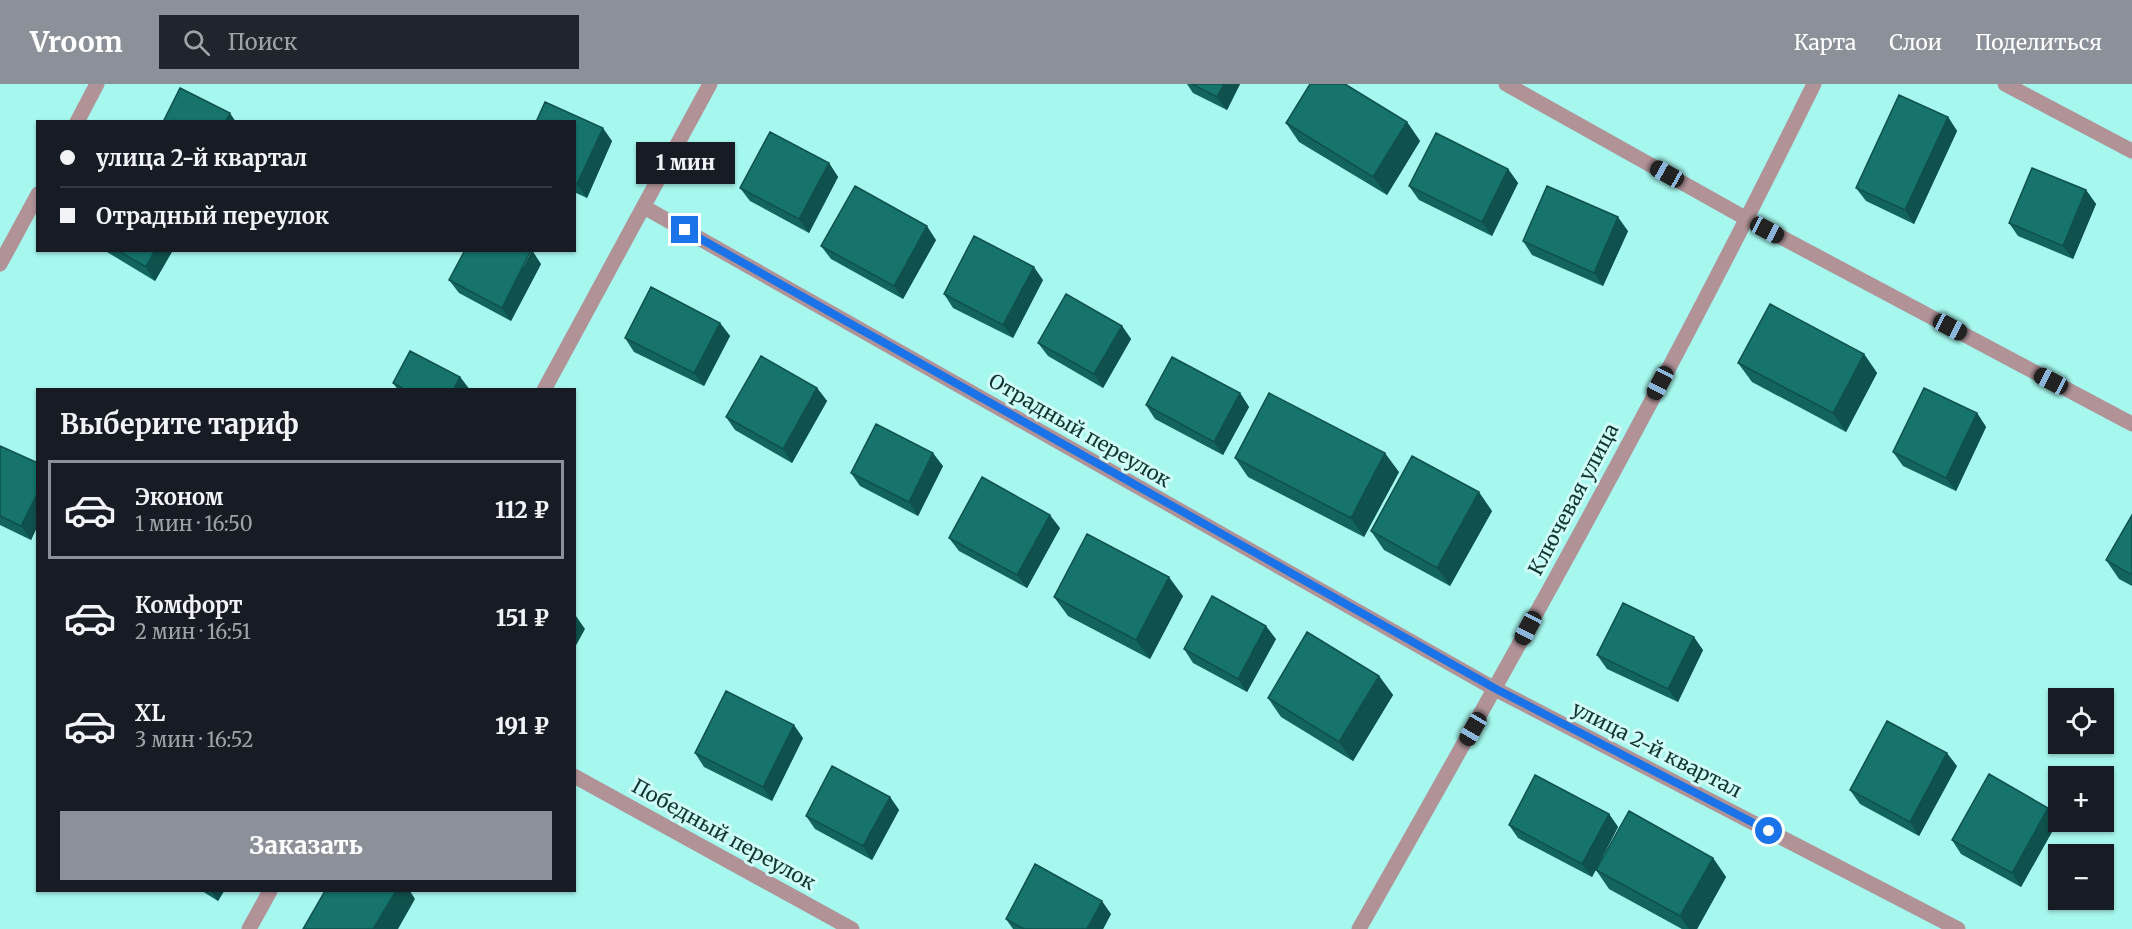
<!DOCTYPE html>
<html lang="ru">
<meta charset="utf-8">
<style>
body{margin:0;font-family:Merriweather,serif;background:#20242c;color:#f1f3f6;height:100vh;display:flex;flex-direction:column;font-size:22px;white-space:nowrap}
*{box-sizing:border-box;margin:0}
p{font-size:20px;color:#9ea1a6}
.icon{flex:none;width:33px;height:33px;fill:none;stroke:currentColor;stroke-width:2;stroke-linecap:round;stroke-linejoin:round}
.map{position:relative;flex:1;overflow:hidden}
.details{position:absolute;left:36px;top:304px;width:540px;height:504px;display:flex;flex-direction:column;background:#171b24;border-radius:0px;box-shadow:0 2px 4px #0004}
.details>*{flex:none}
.top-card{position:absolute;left:36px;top:36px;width:540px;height:132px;border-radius:0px;box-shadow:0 2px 4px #0004;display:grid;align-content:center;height:132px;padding:0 24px;background:#171b24}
.buttons{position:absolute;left:2048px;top:604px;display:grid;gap:12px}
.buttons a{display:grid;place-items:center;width:66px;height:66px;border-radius:0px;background:#171b24;box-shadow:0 2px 4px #0004;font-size:30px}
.end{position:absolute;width:27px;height:27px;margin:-14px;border:8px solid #1a73e8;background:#fff;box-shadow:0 0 0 3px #fff}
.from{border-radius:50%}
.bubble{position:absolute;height:42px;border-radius:0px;background:#171b24;box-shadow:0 2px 4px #0004;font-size:20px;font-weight:800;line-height:42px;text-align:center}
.car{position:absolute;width:18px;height:36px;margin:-18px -9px;border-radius:8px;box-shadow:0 0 4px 2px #0007;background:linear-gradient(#222 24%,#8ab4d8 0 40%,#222 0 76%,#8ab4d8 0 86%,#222 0)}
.top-card b{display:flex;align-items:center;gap:21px;height:57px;font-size:22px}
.top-card b+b{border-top:2px solid #363941}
.top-card i{width:15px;height:15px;background:#f1f3f6}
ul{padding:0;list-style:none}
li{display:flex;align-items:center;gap:18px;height:99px;margin:0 12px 9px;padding:0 12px;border:3px solid transparent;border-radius:0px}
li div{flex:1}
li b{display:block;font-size:22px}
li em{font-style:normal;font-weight:800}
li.on{border-color:#8c9099}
li>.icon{width:54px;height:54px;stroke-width:1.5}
h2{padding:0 24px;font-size:27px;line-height:72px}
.button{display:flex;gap:12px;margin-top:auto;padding:12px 24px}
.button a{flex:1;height:69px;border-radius:0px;background:#8c9099;color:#fff;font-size:24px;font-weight:800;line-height:69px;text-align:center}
header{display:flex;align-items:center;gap:36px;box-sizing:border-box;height:84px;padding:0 30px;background:#8c9099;color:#fff}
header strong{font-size:28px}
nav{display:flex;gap:33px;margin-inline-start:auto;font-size:21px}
.search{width:420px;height:54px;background:#20242c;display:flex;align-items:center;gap:15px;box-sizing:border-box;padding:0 21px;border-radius:0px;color:#9ea1a6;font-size:22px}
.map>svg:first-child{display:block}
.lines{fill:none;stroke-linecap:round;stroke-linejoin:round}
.service{stroke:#b09297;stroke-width:15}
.minor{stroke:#b09297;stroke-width:15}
.wall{fill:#13645e}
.shaded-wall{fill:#0f514c}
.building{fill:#16746d;stroke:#0f514c;stroke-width:1.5}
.route{stroke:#1a73e8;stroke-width:8}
.labels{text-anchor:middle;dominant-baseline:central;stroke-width:6;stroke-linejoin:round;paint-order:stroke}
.street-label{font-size:20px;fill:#133532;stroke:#cffdf7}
</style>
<header>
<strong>Vroom</strong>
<div class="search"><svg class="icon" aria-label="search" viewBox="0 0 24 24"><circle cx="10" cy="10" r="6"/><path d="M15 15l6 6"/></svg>Поиск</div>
<nav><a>Карта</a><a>Слои</a><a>Поделиться</a></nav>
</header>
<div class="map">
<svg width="2132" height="845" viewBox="0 0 2132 845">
<rect width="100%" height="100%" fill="#a6f7ee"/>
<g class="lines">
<path class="service" d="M2005 0 2132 67"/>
<path class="minor" d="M1506 0 1747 135 2132 340
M77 38 97 0
M644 123 1495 605 1958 845
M0 180 38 110
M544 306 710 0
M574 692 852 845
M249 845 270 807
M1359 845C1517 567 1673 287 1814 0"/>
</g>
<path class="wall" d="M1187 0H1240L1227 26 1193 9Z
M1948 33 1957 47 1914 140 1866 117 1856 104Z
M574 38 612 57 587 114 574 108Z
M1407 38 1420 57 1387 111 1299 58 1286 39Z
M829 79 838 93 809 149 750 117 740 104Z
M1508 85 1518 99 1492 152 1419 116 1409 102Z
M2086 106 2096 120 2073 175 2018 152 2009 139Z
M1628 147 1603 202 1532 171 1523 157Z
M936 156 903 215 831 175 821 162Z
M105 166H173L155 197 107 168Z
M541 180 511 237 459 209 449 196Z
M1043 196 1013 254 953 224 944 210Z
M720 239 730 252 704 302 634 268 625 254Z
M1122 242 1131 255 1103 304 1048 272 1038 259Z
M1864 270 1877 289 1846 348 1752 298 1738 279Z
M460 293 470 306H398L393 299Z
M817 304 827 317 792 379 735 346 726 333Z
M1240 309 1249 323 1223 371 1155 335 1146 321Z
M1977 329 1986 343 1956 407 1903 382 1893 368Z
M0 362 38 379V441L31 456 0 441Z
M1235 374 1399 388 1364 453 1248 393Z
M943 382 918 432 860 402 851 389Z
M1492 427 1450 502 1384 466 1371 447Z
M2132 431V502L2119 495 2106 476Z
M1060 444 1027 504 959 467 949 454Z
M1183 512 1150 575 1068 532 1054 513Z
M1276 555 1247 608 1193 579 1184 565Z
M1703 566 1678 618 1607 585 1597 571Z
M1379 592 1393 611 1353 677 1281 633 1268 614Z
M803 654 772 717 704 683 695 669Z
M1957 682 1919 752 1860 720 1850 706Z
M890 713 899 726 872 776 815 745 806 732Z
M1609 730 1618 743 1592 793 1518 754 1509 741Z
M2058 737 2021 803 1961 770 1952 756Z
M1713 774 1726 793 1697 845H1682L1609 805 1596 786Z
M202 807H224L218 817Z
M1111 830 1103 845H1013L1006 835Z"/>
<path class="shaded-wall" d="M1224 0H1240L1227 26 1217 13Z
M230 29 236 38H225Z
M1948 33 1957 47 1914 140 1905 126Z
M1407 38 1420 57 1387 111 1373 93Z
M603 44 612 57 587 114 577 100Z
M829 79 838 93 809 149 799 135Z
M1508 85 1518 99 1492 152 1482 138Z
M2086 106 2096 120 2073 175 2063 162Z
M1618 133 1628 147 1603 202 1594 189Z
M927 142 936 156 903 215 894 202Z
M155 166H173L155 197 146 183Z
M532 166 541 180 511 237 502 224Z
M1034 183 1043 196 1013 254 1003 241Z
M720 239 730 252 704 302 694 289Z
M1122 242 1131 255 1103 304 1094 290Z
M1864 270 1877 289 1846 348 1833 329Z
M460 293 470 306H453Z
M817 304 827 317 792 379 783 365Z
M1240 309 1249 323 1223 371 1214 358Z
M1977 329 1986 343 1956 407 1946 394Z
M933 369 943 382 918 432 909 418Z
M1385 369 1399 388 1364 453 1351 434Z
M38 408V441L31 456 21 442Z
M1479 408 1492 427 1450 502 1437 484Z
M1050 431 1060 444 1027 504 1017 491Z
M1169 493 1183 512 1150 575 1136 556Z
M576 532 585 545 574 565V534Z
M1266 542 1276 555 1247 608 1238 595Z
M1694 553 1703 566 1678 618 1668 605Z
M1379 592 1393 611 1353 677 1339 658Z
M794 641 803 654 772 717 763 703Z
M1947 669 1957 682 1919 752 1910 738Z
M890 713 899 726 872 776 863 762Z
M2048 724 2058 737 2021 803 2012 789Z
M1609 730 1618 743 1592 793 1582 780Z
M1713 774 1726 793 1697 845H1689L1680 832Z
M211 807H224L218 817Z
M396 807H410L415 815 398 845H373Z
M1102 817 1111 830 1103 845H1087Z"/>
<path class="building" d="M1192 0H1224L1217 13Z
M1310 0H1345L1407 38 1373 93 1286 39Z
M180 4 230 29 225 38H163Z
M1899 11 1948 33 1905 126 1856 104Z
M545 18 603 44 577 100 574 99V38H536Z
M770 48 829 79 799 135 740 104Z
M1436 49 1508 85 1482 138 1409 102Z
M2032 84 2086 106 2063 162 2009 139Z
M855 102 927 142 894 202 821 162Z
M1547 102 1618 133 1594 189 1523 157Z
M974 152 1034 183 1003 241 944 210Z
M117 166H155L146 183Z
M465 166H531L502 224 449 196Z
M651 203 720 239 694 289 625 254Z
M1066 210 1122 242 1094 290 1038 259Z
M1770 220 1864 270 1833 329 1738 279Z
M410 267 460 293 453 306H406L393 299Z
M761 272 817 304 783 365 726 333Z
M1172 273 1240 309 1214 358 1146 321Z
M1924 304 1977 329 1946 394 1893 368Z
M1269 309 1385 369 1351 434 1235 374Z
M876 340 933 369 909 418 851 389Z
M0 362 38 379V408L21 442 0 432Z
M1412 372 1479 408 1437 484 1371 447Z
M982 393 1050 431 1017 491 949 454Z
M2132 431V491L2106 476Z
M1087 450 1169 493 1136 556 1054 513Z
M1212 512 1266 542 1238 595 1184 565Z
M1623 519 1694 553 1668 605 1597 571Z
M1307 548 1379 592 1339 658 1268 614Z
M726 607 794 641 763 703 695 669Z
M1887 637 1947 669 1910 738 1850 706Z
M832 682 890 713 863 762 806 732Z
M1989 690 2048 724 2012 789 1952 756Z
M1535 691 1609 730 1582 780 1509 741Z
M1629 727 1713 774 1680 832 1596 786Z
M1035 780 1102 817 1087 845H1024L1006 835Z
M325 807H396L373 845H303Z"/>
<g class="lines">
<path class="route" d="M685 146 1496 605 1769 747"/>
</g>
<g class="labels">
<g class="street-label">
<text transform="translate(1080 346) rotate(30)">Отрадный переулок</text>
<text transform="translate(1573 415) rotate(-62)">Ключевая улица</text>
<text transform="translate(1657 665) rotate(27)">улица 2-й квартал</text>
<text transform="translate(724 750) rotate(29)">Победный переулок</text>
</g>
</g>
</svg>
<div class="buttons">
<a><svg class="icon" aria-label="locate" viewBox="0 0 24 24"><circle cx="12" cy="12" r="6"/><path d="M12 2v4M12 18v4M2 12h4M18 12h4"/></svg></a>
<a>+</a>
<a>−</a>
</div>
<i class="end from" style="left:1769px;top:747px"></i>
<i class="end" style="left:685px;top:146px"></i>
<div class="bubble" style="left:636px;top:58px;width:99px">1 мин</div>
<i class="car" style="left:1667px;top:90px;rotate:299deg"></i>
<i class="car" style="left:1767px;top:146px;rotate:118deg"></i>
<i class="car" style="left:1950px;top:243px;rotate:118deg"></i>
<i class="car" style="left:2051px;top:297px;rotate:298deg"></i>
<i class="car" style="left:1660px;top:299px;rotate:208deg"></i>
<i class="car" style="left:1528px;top:544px;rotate:208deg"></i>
<i class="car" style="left:1473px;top:645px;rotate:210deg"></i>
<div class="top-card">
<b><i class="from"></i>улица 2-й квартал</b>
<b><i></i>Отрадный переулок</b>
</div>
<section class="details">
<h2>Выберите тариф</h2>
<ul>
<li class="on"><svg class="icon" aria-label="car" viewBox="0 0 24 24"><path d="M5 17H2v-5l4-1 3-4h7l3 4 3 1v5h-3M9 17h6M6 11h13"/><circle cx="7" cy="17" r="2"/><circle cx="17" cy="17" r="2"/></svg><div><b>Эконом</b><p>1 мин · 16:50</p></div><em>112 ₽</em></li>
<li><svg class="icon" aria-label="car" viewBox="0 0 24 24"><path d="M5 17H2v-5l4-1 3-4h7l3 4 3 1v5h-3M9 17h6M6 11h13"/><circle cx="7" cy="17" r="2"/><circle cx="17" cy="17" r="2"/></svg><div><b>Комфорт</b><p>2 мин · 16:51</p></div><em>151 ₽</em></li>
<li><svg class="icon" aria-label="car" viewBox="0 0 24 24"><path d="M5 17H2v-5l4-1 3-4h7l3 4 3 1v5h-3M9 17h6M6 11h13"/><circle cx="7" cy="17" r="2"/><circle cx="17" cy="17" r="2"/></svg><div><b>XL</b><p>3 мин · 16:52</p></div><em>191 ₽</em></li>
</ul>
<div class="button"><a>Заказать</a></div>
</section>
</div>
